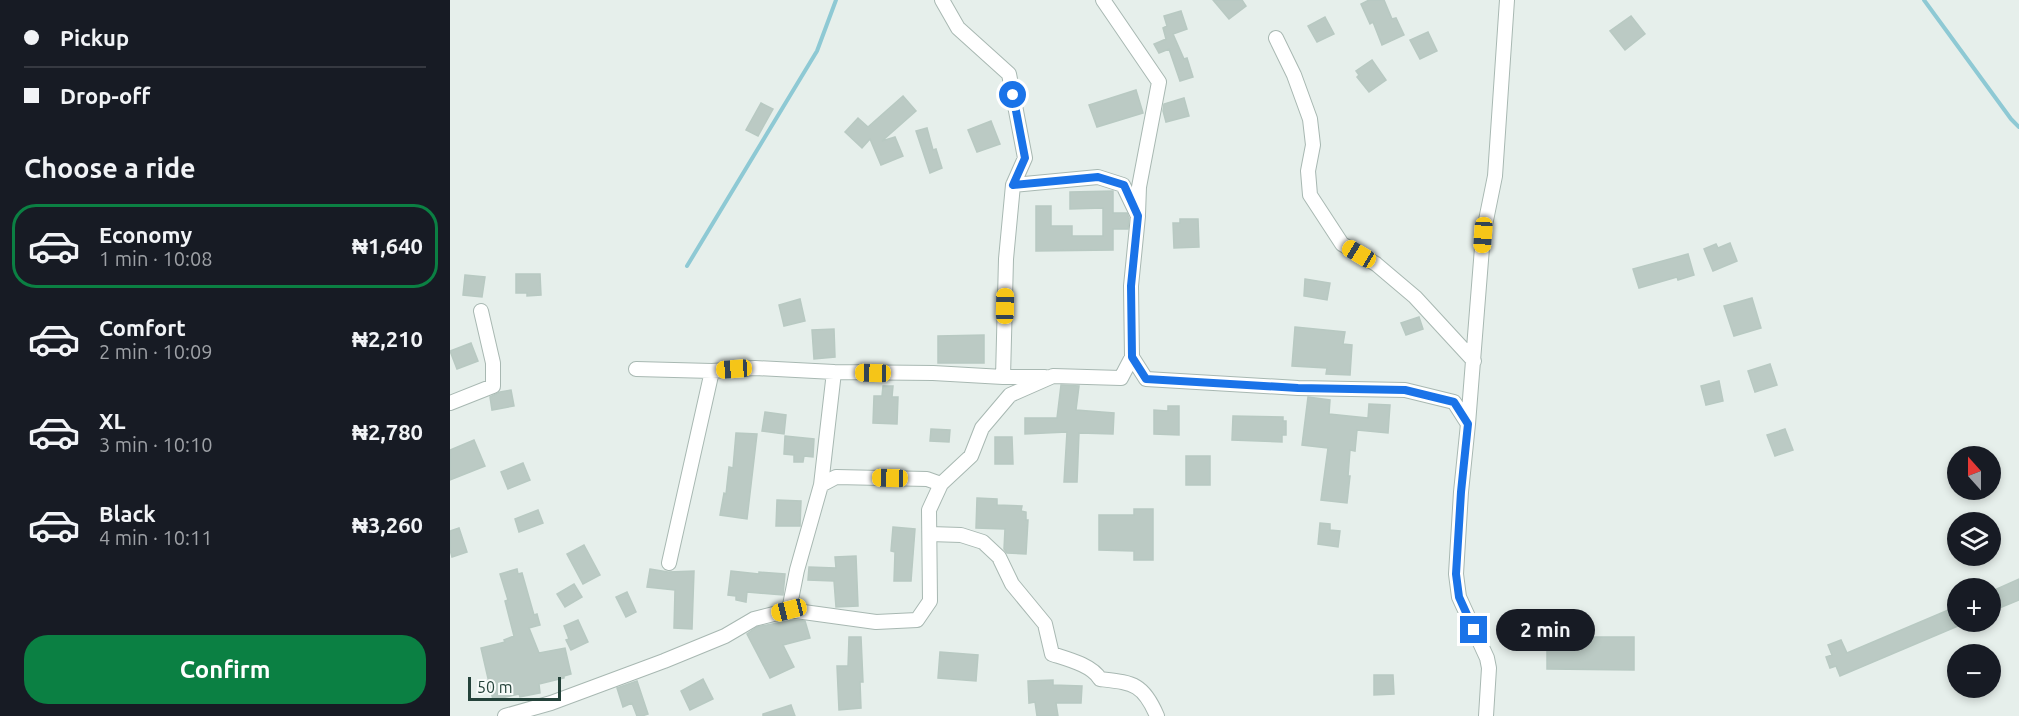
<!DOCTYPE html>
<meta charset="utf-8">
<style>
body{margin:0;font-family:Ubuntu,sans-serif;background:#242831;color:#f1f3f6;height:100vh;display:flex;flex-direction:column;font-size:22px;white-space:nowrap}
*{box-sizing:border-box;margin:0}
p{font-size:20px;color:#9ea1a6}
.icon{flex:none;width:33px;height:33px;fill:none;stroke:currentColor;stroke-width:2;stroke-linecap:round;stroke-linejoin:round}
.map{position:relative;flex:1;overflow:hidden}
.sheet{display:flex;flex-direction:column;background:#171b24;width:450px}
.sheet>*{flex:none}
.banner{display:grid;align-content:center;height:132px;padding:0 24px;background:#171b24}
.needle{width:39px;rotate:339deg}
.fabs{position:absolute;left:1497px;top:446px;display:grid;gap:12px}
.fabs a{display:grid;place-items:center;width:54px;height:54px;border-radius:50%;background:#171b24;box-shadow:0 3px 9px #0003;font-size:30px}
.scale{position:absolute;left:18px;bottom:15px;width:93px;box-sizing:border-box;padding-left:6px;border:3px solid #24423a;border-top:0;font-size:16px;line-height:21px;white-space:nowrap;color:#24423a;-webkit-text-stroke:4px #f7fbf9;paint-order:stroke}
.end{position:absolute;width:27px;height:27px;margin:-14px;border:8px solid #1a73e8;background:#fff;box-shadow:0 0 0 3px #fff}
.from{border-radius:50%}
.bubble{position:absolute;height:42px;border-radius:21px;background:#171b24;box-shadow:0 3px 9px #0003;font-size:20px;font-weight:700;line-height:42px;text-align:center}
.car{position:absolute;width:18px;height:36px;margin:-18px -9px;border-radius:8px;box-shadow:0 0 4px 2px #0007;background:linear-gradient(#f5c518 24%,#345 0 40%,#f5c518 0 76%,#345 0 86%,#f5c518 0)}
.banner b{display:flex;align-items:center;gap:21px;height:57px;font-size:22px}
.banner b+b{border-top:2px solid #363941}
.banner i{width:15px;height:15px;background:#f1f3f6}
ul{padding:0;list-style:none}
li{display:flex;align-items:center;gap:18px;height:84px;margin:0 12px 9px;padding:0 12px;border:3px solid transparent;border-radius:24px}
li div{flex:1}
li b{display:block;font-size:22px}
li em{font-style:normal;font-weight:700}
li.selected{border-color:#0b8043}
li>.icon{width:54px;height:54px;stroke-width:1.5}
h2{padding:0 24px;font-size:27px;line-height:72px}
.cta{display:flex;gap:12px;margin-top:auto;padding:12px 24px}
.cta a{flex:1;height:69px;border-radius:24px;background:#0b8043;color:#fff;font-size:24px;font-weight:700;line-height:69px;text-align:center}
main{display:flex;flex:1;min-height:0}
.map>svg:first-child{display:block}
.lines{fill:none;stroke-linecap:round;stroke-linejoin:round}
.stream{stroke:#8ec9d4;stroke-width:4}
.building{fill:#bbcac4;stroke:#b8c9c2;stroke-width:1.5}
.minor-casing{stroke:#a8b8b2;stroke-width:16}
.minor{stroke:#fff;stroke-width:14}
.route{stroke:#1a73e8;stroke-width:8}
</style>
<main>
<section class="sheet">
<div class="banner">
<b><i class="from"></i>Pickup</b>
<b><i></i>Drop-off</b>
</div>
<h2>Choose a ride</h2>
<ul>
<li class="selected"><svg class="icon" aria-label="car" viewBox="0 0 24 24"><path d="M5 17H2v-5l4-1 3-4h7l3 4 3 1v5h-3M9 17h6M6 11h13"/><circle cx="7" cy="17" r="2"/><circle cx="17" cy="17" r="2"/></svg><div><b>Economy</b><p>1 min · 10:08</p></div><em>₦1,640</em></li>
<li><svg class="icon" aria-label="car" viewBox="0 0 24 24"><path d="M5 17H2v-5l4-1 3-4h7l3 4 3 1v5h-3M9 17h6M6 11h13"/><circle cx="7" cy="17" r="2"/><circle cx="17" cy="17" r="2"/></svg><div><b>Comfort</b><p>2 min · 10:09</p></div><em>₦2,210</em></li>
<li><svg class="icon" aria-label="car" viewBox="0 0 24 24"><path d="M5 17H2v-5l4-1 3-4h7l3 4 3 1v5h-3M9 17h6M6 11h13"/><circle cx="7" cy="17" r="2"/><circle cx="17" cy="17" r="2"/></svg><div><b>XL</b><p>3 min · 10:10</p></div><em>₦2,780</em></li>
<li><svg class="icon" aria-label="car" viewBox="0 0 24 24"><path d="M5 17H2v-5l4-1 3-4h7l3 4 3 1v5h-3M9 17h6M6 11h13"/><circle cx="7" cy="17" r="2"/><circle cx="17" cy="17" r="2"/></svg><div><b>Black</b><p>4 min · 10:11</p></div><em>₦3,260</em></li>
</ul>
<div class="cta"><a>Confirm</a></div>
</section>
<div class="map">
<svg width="1569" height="716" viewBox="0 0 1569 716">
<rect width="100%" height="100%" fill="#e6efeb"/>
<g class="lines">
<path class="stream" d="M1474 0 1561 119 1569 127
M237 266 367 51 386 0"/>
</g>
<path class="building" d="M763 0H792L796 6 779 19Z
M919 0H934L942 19 946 18 954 35 932 45 923 22 920 24 911 4Z
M731 11 737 29 723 34 734 59 737 58 743 77 730 81 719 49 709 53 704 44 716 39 713 28 717 26 714 16Z
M1181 16 1195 34 1175 50 1160 31Z
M875 17 884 34 867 42 858 26Z
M978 32 987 51 970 59 960 40Z
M922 60 936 80 919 92 907 77 909 75 906 71Z
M686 90 693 113 647 127 639 105Z
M453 96 466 111 432 141 445 137 453 156 431 165 420 139 412 148 395 132 408 118 418 127Z
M734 98 739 116 716 122 713 111 714 104Z
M311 103 323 109 308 136 296 130Z
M541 121 550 144 527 152 518 130Z
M477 128 483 150 486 149 492 168 480 173 466 131Z
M663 191V213H677L679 218 678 229H663V250L586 251V206H601V226H622V236H653V208L620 209V192Z
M730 219H748L749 247 724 248 723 223H730Z
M1280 243 1287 261 1263 271 1254 249 1266 244 1268 248Z
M1238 254 1244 275 1228 280 1227 277 1189 288 1183 269Z
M66 274H90L91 295 77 296V293H66Z
M15 275 35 277 32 297 13 295Z
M855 279 880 283 877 300 854 296Z
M1302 298 1311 328 1284 336 1274 306Z
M350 299 355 321 334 326 329 305Z
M969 317 973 329 956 335 951 323Z
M845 327 895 332 893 344 902 345 900 375 876 374 877 368 842 366Z
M384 329 385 357 364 359 362 330Z
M534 335V363H488V336Z
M21 343 28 361 7 369 0 351Z
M1320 364 1327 385 1305 392 1298 371Z
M1269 381 1273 401 1256 405 1251 386Z
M611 385 629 386 626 410 664 413 663 434 629 433 627 482H614L617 432 575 434V418H607Z
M433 386H443L442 397H448L447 424 423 423 424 396H432Z
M61 390 64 406 42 410 40 397 50 392Z
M858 397 880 400 879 414 918 418 919 404 940 405 938 433 907 430 905 451 900 450 898 476H900L897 503 871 500 878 448 852 445Z
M718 406H729V435L704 434V410L718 411Z
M315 412 336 415 334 434 312 431Z
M783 416 833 417V421H836V435H832V442L782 440Z
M481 429 500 430 499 442 480 441Z
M1335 429 1343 450 1325 456 1317 435Z
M286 433 307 434 297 519 270 515 274 493 276 494 279 467 283 468Z
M335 436 364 439 363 457 354 456 353 462H344V455L334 454Z
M545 437H562L563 464H545Z
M24 440 35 466 0 480V450Z
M736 456H760V485H736Z
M73 463 80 480 58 489 51 472Z
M527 498 547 499V505L572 506 571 511 576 512V520H578L576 554 557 553 554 549 555 529 526 528Z
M327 500 351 501 350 526H326Z
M684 509H703V560H684V551L649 550V515H684Z
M88 510 93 523 69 532 65 519Z
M870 523 880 524V530L890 531 888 547 868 544Z
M443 527 465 529 461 581H444L445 552 441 551Z
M9 528 17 552 2 557 0 550V531Z
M134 545 150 575 133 584 117 554Z
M406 556 408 606 386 607 384 581 358 580 359 567 386 568 385 557Z
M67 569 68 574 72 573 84 615 87 614 90 625 79 628 89 653 115 648 121 674 114 676V678L89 684 90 693 70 697 69 694 43 700 31 648 55 642 54 640 64 636 55 601 58 600 50 574Z
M200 569 218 572 244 571 242 629 224 628 225 590 197 587Z
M281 571 309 574V572L335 574 333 595 297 592 296 602 286 600V596L278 595Z
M1569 579V600L1540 612V592Z
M124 584 132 597 115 607 107 594Z
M177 592 186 612 176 617 166 597Z
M1508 606V626L1390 676 1386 666 1380 668 1376 657 1382 655 1378 645 1391 640 1397 653Z
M128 620 138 642 121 650 116 640 119 639 114 626Z
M343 620 355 621 360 638 333 645 344 667 320 678 297 634 307 627Z
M399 637H411L413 682H410L411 708 389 710 387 666H398Z
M1097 637H1184V670L1097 669Z
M490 652 528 655 526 681 488 678Z
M924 675H943L944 694 924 695Z
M253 679 263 699 240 710 231 691Z
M603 680V685L632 686 631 703H606L608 716H587L585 702 579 703 578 681Z
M187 681 198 714 192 716H187L182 703 173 707 167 688Z
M341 705 345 716H313V714Z"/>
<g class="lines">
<defs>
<path id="minor" d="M492 0 508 28 559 74 575 158 563 185
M653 0 709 82 689 187 688 214
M826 38 844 75 860 119 863 145 858 171 860 195 892 244 926 264 965 297 1024 361
M186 369 262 371 305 368 384 372
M553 377H595
M0 403 43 386V363L31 311
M1018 424 1033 235 1045 176 1057 0
M371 485 386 477 477 479 491 484 521 456 532 428 560 395 603 376 671 378 682 357 696 379 848 388 955 390 1004 402 1018 424 1011 492 1006 574 1009 597 1037 658 1039 668 1036 716
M480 534 511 535 533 542 549 557 562 584 595 624 602 654C617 659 642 665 650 679 683 683 693 683 707 716
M219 563 262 371
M339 610 426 622 467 620 480 601 479 510 491 484
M55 716 101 703 214 661 275 636 304 619 339 610 347 570 371 485 384 372 483 373 553 377 556 259 563 185 648 177 673 185 688 216 681 286 682 357"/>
</defs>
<use href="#minor" class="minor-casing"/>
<use href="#minor" class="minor"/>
</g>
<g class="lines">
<path class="route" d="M563 95 575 158 563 185 648 177 674 185 688 216 681 286 682 357 696 379 848 388 955 390 1004 402 1018 424 1011 492 1006 574 1009 597 1024 630"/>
</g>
</svg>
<div class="fabs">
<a><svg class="needle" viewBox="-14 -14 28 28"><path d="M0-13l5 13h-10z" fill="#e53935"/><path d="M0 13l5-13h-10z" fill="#9ea1a6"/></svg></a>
<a><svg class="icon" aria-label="layers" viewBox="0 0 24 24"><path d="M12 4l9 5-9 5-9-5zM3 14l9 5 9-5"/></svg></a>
<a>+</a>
<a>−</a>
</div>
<div class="scale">50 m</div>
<i class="end from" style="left:563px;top:95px"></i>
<i class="end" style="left:1024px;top:630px"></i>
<div class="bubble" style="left:1046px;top:609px;width:99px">2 min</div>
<i class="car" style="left:1033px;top:235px;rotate:184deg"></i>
<i class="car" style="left:909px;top:254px;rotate:301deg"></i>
<i class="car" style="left:555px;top:306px;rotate:1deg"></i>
<i class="car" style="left:284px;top:369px;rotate:266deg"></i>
<i class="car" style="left:423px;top:373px;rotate:271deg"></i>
<i class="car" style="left:440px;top:478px;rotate:271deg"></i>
<i class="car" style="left:339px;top:610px;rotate:256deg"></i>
</div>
</main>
